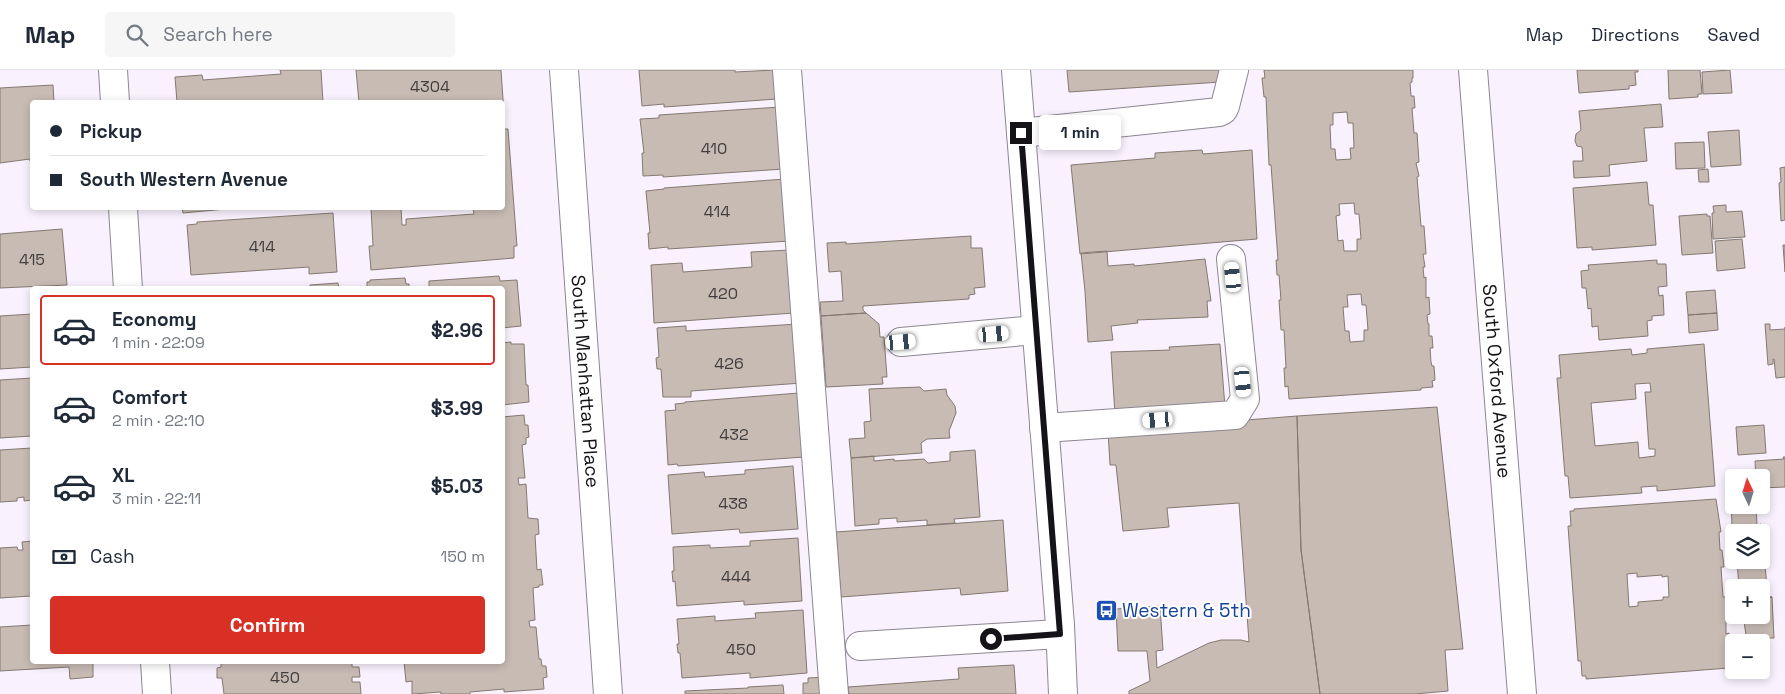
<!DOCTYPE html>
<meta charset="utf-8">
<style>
body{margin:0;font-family:"Space Grotesk",sans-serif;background:#f6f6f7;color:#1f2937;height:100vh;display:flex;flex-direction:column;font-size:19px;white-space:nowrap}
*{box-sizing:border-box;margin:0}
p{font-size:16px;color:#747a83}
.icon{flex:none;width:28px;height:28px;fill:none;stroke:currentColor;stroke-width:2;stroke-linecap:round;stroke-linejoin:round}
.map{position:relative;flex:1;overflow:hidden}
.sheet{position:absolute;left:30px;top:216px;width:475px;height:378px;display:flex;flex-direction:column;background:#fff;border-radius:5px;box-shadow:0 2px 8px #0003}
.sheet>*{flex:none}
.guide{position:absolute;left:30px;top:30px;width:475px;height:110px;border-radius:5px;box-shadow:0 2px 8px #0003;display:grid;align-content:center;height:110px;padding:0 20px;background:#fff}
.needle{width:32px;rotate:356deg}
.tools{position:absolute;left:1725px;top:399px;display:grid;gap:10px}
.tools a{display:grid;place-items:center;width:45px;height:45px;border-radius:5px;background:#fff;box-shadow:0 2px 8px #0003;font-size:25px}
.end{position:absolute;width:22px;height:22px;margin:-11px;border:6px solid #151317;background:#fff;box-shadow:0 0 0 2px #fff}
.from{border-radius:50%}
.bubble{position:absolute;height:35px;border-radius:5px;background:#fff;box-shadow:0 2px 8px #0003;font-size:16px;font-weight:700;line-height:35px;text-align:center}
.car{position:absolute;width:15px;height:30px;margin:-15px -8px;border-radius:6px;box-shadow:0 0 4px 1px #0007;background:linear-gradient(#fff 24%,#345 0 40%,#fff 0 76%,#345 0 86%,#fff 0)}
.guide b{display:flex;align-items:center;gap:18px;height:48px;font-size:19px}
.guide b+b{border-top:1px solid #e0e1e3}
.guide i{width:12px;height:12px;background:#1f2937}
ul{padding:9px 0 0;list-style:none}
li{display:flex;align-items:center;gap:15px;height:70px;margin:0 10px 8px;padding:0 10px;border:2px solid transparent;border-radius:5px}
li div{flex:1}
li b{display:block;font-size:19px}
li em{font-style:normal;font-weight:700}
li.active{border-color:#d93025}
li>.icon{width:45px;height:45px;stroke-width:1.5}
.pay{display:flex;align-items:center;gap:12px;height:55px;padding:0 20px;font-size:19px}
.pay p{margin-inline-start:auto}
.primary-button{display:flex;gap:10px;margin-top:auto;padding:10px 20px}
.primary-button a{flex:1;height:58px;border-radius:5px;background:#d93025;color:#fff;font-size:20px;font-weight:700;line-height:58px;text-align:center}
header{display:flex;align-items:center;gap:30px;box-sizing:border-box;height:70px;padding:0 25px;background:#fff;border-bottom:1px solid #e0e1e3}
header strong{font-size:24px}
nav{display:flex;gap:28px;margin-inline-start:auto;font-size:18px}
.search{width:350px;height:45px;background:#f6f6f7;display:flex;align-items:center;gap:12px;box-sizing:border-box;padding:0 18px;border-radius:5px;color:#747a83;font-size:19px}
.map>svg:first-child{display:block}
.building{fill:#c8bbb4;stroke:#847871;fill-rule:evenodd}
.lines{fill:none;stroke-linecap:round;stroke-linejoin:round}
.minor-casing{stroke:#8c8691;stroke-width:30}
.major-casing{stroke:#8c8691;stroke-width:30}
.minor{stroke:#fff;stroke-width:28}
.major{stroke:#fff;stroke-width:28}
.route{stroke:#151317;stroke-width:6}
.labels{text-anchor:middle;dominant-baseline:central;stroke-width:4;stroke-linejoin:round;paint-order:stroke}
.number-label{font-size:16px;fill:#423d3e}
.street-label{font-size:19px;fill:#151317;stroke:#fff}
.transit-label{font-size:19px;fill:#164399;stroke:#fff;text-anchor:start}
</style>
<header>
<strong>Map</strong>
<div class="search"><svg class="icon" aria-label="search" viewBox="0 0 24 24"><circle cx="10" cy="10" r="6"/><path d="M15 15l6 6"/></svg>Search here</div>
<nav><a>Map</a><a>Directions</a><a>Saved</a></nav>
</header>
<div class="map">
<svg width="1785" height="624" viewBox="0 0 1785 624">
<rect width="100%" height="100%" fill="#f9f2fe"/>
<path class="building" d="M280 0H321L323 32H177L175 7 202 5 203 10 281 4Z
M356 0H501L504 44 502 45V32H359Z
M639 0H735V2L775 0 777 29 664 37V34L642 36Z
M1067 0H1222L1221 12 1069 22Z
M1264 0H1413V8H1412V12L1410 13 1411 26H1414L1415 38H1412L1414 63H1417L1419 92 1416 93 1419 106 1417 107 1420 144 1421 156H1424L1426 184H1423L1425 197H1423L1424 208 1426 207V228L1429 227 1430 244 1427 245 1428 254H1429V266H1432L1433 278H1430L1431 292 1432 296H1434L1435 310 1432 311 1433 317 1421 318V320L1289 329 1288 316 1285 317 1284 298H1286L1284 260H1281L1279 230H1281L1279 205H1277L1276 190H1278L1271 95H1269L1266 27H1264L1262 8H1265ZM1347 42 1348 53H1353L1354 78H1350L1351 89 1336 90 1335 79H1331L1330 55H1333V43ZM1354 133 1355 144H1359L1361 169H1357V181H1344L1343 170 1338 171 1336 146 1340 145 1339 134ZM1361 224 1362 235H1366L1368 260H1364V271L1350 272 1349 261H1345L1343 237H1348L1347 225Z
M1577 0H1638V2H1635L1636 15 1629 16V19L1579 23Z
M1668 0H1700L1702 24H1698V27L1669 29Z
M1730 0 1732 23 1703 24 1702 2Z
M53 15 54 32H32V91H30V89L0 93V18Z
M1661 34 1663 57 1644 58 1647 91 1609 95 1610 106 1574 108 1573 91H1583L1582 77 1577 76 1575 71 1576 64 1581 60 1579 41Z
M780 37 784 99 663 107V105L643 106 642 83H644L640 49 659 48V45Z
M502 59H508L517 176H514V188L371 200 369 176H373L371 138H401L402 155H406V149L474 144 473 138H502Z
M1739 60 1741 95 1711 97 1708 62Z
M1704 72 1705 98 1676 99 1675 73Z
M1202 80 1203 84 1252 80 1257 169 1080 184 1071 95 1155 88V83Z
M1785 97V150L1781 151 1779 113 1781 112 1780 98Z
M1708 99 1709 112H1699L1698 100Z
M785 109 789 171 668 179V177L649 179 648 163H650L646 121 664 119V118Z
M1647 112 1649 135H1653L1656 175 1592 180V177L1577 178 1573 118Z
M1726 135V142L1742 141 1745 167 1713 169 1712 143H1714L1713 136Z
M182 138H237L183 143Z
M333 143 337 202 309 204V197L191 205 187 155 197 154V152Z
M1707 144V146H1710L1713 183 1682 185 1679 146Z
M62 159 67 215 0 218V164Z
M971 166V178H982L985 217 974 218 975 224 969 225V229L863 236V240L866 243 821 246 820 232 843 231 841 201 829 202 827 173 846 172V174Z
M1742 169 1745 198 1717 201 1715 171Z
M1783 175H1785V202Z
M790 180 794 243 654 253 651 195 682 193 683 202 752 197 751 182Z
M1107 181 1108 196 1134 194V196L1205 189 1211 231H1207L1208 247 1137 250 1138 253 1111 256 1113 270 1088 272 1085 221 1081 183Z
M1657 190V194H1666L1667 216 1658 217 1659 226 1663 225 1664 245 1652 246V250L1647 251 1648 266 1599 270 1598 256 1592 257 1591 238 1588 239 1586 218H1582L1581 201 1589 200 1588 195Z
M499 206 500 211 517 210 521 256 502 258V219H367V212H370V210L405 208 406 214H409V219L429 217V211Z
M338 213 339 219H310V215Z
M1715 220 1717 243 1688 245 1686 222Z
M866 243 879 254 880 267H884L887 307H882L883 314 826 317 821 246Z
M1717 243 1718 260 1689 263 1688 245Z
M32 244V297L0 299V246Z
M798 254 802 313 691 321V327H663L661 299H657L656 288 659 287 657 258 686 256V261Z
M1765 254H1770V260L1785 259V257V307L1776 308 1774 289H1773V294L1768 295Z
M511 272V274H524L526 315H528L529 332 502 335V273Z
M1220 274 1225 337 1115 345 1111 282 1170 280 1169 277Z
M1704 274 1715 416 1657 421V416L1641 417 1642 423 1570 428 1568 406H1565L1557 308H1561L1559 285 1631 279 1632 285 1647 283V279ZM1650 313 1651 322H1645L1649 379H1655V386L1639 388 1638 372 1595 376 1591 333 1636 329 1635 314Z
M32 308V366L0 368V310Z
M920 317 924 321 946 319 947 325 955 336 956 343 949 361 950 368 927 369 921 373 922 383 851 388 849 369 865 368 864 352 871 351 869 319Z
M799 323 804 387 678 396 677 394 668 395 665 341 676 340 675 334 685 333V332Z
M1437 337 1463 579 1445 580 1448 621 1415 624H1320L1301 480 1297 346Z
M524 345 525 355H528L529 367 526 368V374L522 375 525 408H518L519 415 526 414 528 448 538 449 539 464 535 465 537 500 541 499 543 515H539V517L533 518 535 550 529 551 530 557H536L539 589H541L542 596H546L547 607 543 608 544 619 504 622V619L470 622V624H441V622L412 624V611L406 612 404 591H502V347Z
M1297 346 1301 480 1320 624H1129V621L1150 611 1147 581H1118L1116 539 1160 536 1163 580 1156 581 1157 598 1209 573 1221 570H1241L1249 572 1239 433 1167 438 1169 457 1123 461 1116 395H1110L1108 361Z
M1764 355 1766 383 1738 385 1736 357Z
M32 378V430L24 431V427L17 428V431L0 432V380Z
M975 380 980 447 954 449 955 453 927 455V450L897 452V448L879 449V454L855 456 851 388 874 386V391L894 389V391L924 389 928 393 950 391V382Z
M1783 387H1785V417L1761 418V408H1756L1755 391 1784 389Z
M793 396 798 459 740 463 739 459 672 464 668 405 704 402 705 407 745 404V400Z
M1716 429 1721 462H1719L1720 480H1722L1724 497H1721L1723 527H1726V564L1729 563V598L1586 609V606H1582L1581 591H1578L1568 456H1571L1570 441H1574V439ZM1637 503V507L1662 505V507L1668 506 1669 527H1663V530L1638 532V536L1629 537 1627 504Z
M1731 431H1734V435H1756L1757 455 1761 454 1768 527H1772L1761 528V518H1739L1737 490H1761V462H1735L1734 455H1732Z
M1003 450 1008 521 961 525 960 518 841 527 836 462Z
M798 468 802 531 744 535V531L677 536 675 511 673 512 672 501H674L673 477 710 475V478L750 476V471Z
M32 471 31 526 0 528V478L17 477 18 480H23L22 472Z
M1772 527 1774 568H1769V570L1747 572 1743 545H1761V528Z
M803 540 807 603 750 608V603L682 608 680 583H678L677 574H679L677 549 715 546V551L756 548 755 543Z
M32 555V591H93V607L70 609 69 597 0 601V557Z
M221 591H358L352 592V597H359L360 607H352V612H360L361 624H224L222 608H217V598L221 597Z
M1014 595 1016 624H849L848 617 959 609 958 598Z
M827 607 825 624H803V613H808V608Z
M783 615 784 624H685V621L748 618V617Z"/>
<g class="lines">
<defs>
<g id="minor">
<path d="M113 0 115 32"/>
<path id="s1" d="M564 0 608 624"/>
<path d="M787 0 834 624"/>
<path id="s2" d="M1473 0 1522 624"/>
<path d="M1021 63 1219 42 1223 40 1225 36 1234 0"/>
<path d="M123 138 128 219"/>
<path d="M901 272 1036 260"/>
<path d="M1044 358 1235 345 1245 329 1231 189"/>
<path d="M860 576 1060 564"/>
<path d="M155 591 157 624"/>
</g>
<path id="major" d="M1016 0 1060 555 1063 624"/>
</defs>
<use href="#minor" class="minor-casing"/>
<use href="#major" class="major-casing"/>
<use href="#minor" class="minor"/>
<use href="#major" class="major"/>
</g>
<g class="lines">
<path class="route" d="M991 569 1060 564 1021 63"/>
</g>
<defs>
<symbol id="bus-square" viewBox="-11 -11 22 22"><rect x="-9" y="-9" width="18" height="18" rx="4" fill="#1a4fb4" stroke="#fff"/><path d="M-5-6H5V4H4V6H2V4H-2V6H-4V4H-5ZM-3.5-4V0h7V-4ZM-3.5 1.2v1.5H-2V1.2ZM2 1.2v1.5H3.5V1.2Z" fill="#fff"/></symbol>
</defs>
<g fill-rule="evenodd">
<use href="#bus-square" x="1094" y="528" width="25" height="25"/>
</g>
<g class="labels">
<g class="number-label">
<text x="430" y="16">4304</text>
<text x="714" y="78">410</text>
<text x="717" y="141">414</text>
<text x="262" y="176">414</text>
<text x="32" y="189">415</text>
<text x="723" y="223">420</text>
<text x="729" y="293">426</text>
<text x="734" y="364">432</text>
<text x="733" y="433">438</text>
<text x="736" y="506">444</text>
<text x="741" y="579">450</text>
<text x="285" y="607">450</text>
</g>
<g class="street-label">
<text stroke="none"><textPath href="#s1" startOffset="312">South Manhattan Place</textPath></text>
<text stroke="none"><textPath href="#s2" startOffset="312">South Oxford Avenue</textPath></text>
</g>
<g class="transit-label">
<text x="1122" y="540">Western &amp; 5th</text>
</g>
</g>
</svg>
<div class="tools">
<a><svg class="needle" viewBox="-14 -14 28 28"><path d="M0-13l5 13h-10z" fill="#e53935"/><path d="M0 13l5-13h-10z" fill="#747a83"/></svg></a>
<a><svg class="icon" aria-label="layers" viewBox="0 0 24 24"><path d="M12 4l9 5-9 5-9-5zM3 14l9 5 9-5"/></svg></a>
<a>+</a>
<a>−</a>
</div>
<i class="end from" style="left:991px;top:569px"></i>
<i class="end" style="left:1021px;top:63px"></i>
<div class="bubble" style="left:1039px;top:45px;width:82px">1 min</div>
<i class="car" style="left:1233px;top:207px;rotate:354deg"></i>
<i class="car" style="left:994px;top:264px;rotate:85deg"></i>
<i class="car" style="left:901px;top:272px;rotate:85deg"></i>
<i class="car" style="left:1243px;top:312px;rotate:174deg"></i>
<i class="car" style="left:1158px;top:350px;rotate:266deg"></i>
<div class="guide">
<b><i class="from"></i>Pickup</b>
<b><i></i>South Western Avenue</b>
</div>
<section class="sheet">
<ul>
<li class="active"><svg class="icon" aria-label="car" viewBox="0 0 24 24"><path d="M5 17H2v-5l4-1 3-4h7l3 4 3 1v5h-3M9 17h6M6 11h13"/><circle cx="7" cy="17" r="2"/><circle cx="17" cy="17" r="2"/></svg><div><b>Economy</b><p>1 min · 22:09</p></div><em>$2.96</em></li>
<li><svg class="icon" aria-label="car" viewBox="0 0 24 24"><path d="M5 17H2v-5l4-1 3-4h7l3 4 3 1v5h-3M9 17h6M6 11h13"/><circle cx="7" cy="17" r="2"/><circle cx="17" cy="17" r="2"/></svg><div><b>Comfort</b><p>2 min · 22:10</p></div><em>$3.99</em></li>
<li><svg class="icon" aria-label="car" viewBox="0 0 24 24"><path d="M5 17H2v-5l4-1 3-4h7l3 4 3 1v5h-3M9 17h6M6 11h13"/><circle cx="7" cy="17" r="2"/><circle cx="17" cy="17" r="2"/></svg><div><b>XL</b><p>3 min · 22:11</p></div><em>$5.03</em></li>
</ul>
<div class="pay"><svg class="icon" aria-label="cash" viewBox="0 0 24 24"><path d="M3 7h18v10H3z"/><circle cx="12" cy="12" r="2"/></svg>Cash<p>150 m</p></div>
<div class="primary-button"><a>Confirm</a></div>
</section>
</div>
